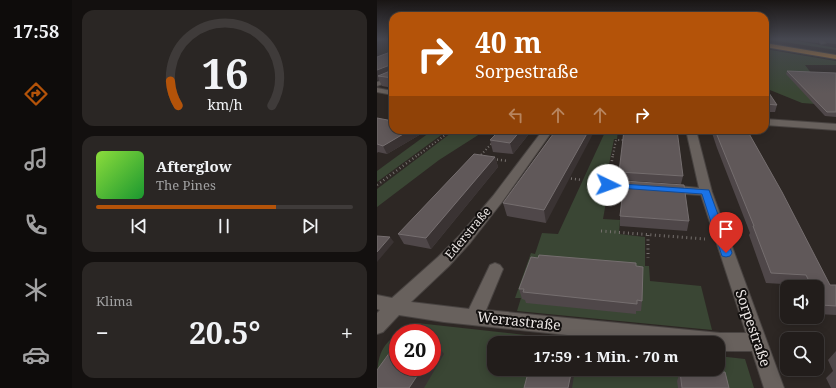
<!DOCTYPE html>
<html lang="de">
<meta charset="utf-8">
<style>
body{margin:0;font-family:"Noto Serif",serif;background:#2a2624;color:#f1f3f6;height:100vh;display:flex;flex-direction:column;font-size:15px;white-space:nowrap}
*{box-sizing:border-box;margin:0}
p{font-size:13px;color:#a2a2a3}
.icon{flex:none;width:22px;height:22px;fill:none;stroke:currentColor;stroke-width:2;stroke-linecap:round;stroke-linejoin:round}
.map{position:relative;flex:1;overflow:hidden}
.sheet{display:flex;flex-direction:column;gap:10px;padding:10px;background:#13100f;width:305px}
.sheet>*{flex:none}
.banner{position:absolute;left:12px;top:12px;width:380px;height:122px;border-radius:12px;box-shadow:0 2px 10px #0003,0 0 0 1px #3f3b3a;background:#b45309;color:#fff;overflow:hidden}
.controls{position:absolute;left:403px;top:280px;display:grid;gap:8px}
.controls a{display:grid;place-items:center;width:44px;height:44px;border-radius:8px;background:#221d1b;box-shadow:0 2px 10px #0003,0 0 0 1px #3f3b3a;font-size:20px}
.speed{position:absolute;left:12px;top:324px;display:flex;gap:8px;font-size:20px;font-weight:700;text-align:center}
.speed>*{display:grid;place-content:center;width:52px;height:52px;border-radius:50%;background:#221d1b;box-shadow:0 2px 10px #0003,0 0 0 1px #3f3b3a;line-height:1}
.speed .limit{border:6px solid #d22;background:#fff;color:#111}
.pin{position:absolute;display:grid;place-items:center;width:34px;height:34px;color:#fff;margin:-41px -17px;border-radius:50% 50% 50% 0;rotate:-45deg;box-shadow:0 0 4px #0007}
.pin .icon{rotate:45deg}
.me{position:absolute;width:44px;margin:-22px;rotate:93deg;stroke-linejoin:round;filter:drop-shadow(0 0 3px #0008)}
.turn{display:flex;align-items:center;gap:14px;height:84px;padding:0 20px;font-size:18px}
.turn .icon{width:52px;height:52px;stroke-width:2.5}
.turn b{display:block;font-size:28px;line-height:34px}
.lanes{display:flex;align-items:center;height:38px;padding:0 20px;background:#0003;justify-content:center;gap:20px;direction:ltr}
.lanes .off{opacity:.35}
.big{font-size:30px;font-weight:700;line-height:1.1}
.sheet .widget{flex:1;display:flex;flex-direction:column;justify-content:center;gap:6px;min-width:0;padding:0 14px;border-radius:12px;background:#2a2624}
.sheet .dial{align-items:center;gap:0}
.dial svg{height:104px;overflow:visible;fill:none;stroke:#3f3b3a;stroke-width:7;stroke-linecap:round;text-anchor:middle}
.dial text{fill:#f1f3f6;stroke:none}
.song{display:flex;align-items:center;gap:12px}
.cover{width:48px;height:48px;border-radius:6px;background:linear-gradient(135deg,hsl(90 70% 55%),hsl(130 70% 35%))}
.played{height:4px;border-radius:2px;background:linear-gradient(90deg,#b45309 70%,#3f3b3a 70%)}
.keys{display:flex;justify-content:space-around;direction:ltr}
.heat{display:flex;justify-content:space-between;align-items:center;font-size:22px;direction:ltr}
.trip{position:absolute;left:110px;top:336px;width:238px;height:40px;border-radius:12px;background:#221d1b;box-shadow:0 2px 10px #0003,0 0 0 1px #3f3b3a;font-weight:700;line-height:40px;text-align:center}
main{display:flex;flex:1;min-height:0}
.menu{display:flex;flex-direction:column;width:72px;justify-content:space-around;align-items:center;background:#0e0c0b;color:#a2a2a3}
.menu .icon{width:28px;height:28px}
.menu .on{color:#b45309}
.menu b{font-size:18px;color:#f1f3f6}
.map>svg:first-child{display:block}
</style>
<main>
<nav class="menu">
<b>17:58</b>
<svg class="icon on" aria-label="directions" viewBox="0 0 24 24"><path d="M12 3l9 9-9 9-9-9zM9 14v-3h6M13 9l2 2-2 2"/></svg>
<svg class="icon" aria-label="music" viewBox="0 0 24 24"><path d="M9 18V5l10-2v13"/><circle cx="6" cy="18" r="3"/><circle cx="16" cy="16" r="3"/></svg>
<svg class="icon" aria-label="phone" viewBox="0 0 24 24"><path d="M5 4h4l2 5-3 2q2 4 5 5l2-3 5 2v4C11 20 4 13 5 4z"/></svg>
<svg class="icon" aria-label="climate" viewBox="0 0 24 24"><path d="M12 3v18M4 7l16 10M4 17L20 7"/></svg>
<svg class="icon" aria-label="car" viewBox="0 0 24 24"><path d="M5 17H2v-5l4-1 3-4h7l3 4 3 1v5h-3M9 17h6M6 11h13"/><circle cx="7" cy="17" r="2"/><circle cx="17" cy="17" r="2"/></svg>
</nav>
<section class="sheet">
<div class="widget dial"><svg viewBox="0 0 100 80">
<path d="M14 69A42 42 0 1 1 86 69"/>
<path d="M14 69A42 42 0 0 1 8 50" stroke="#b45309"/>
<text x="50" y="56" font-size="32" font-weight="700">16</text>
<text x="50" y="72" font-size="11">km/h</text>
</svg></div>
<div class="widget">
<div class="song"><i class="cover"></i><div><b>Afterglow</b><p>The Pines</p></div></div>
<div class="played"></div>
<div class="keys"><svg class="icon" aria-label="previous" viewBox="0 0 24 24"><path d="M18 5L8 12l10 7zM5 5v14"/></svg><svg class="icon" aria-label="pause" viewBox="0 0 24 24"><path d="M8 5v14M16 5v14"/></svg><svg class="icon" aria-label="next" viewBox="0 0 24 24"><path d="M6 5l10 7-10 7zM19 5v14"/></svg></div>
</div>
<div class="widget"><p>Klima</p>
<div class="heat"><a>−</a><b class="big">20.5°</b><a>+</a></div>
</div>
</section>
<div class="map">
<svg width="459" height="388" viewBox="0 0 459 388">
<rect width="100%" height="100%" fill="#2d2724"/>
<!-- green -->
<g fill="#3a4634">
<path d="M388 39H411L459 48V50Z"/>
<path d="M388 49 459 61V65H428L444 86 452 105 425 103 388 88Z"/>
<path d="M56 130H71L0 182V171Z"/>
<path d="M78 130H109L62 160 0 207V189Z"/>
<path d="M229 130H241L240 139H237L227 190 231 191 226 219 243 220 242 234 268 237V266H272L273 281 324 286 335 330 140 311 144 298H138L154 253 158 254 165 233 181 234Z"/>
<path d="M40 323 220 343H117V369H341V356L368 359 377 388H0C0 364 0 347 21 334V367H55V333H23Z"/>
</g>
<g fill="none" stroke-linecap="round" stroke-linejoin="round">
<!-- minor casing -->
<g stroke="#484341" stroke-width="2">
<g id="minor">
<path d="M0 39H8L0 41Z"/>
<path d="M440 39H445L449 43 444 44Z"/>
<path d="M16 76V80L0 86V82Z"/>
<path d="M0 88 16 91V95L0 92Z"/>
<path d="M388 119 459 124V130L388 125Z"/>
<path d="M166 130H176L125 202 93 243 72 266 34 302 92 309 113 265 118 263 123 265 126 269 109 310 343 333H369L324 195 292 193 288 192 286 189 288 186 292 185 322 188 309 130H319L335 192 407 388H387L375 351H341V343H267L67 322 22 315 6 332 0 334V313L3 310 0 309V295L15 298 61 257 83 235 116 196Z"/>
<path d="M231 181 262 183 266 184 268 187 266 190 262 191 227 187 225 185 227 183Z"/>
</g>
</g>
<!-- highway casing -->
<g stroke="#484341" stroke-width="2">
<path id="highway" d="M388 43 459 55V59L388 47Z"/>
</g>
<!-- path-far3 -->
<g stroke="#76716e" stroke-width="2" stroke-dasharray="1 2.5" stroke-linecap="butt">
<path d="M41 155 75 130"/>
<path d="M104 155 116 142"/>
<path d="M236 155 239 140H248"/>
</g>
<!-- path-far2 -->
<g stroke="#76716e" stroke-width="2.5" stroke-dasharray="1 3" stroke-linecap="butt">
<path d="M102 157 105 154"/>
<path d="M116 159 131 161"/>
<path d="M233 173 236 154"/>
<path d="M190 178 205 180"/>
<path d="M0 185 42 154"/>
</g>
<!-- path-far1 -->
<g stroke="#76716e" stroke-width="3" stroke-dasharray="1 3.5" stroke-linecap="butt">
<path d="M224 231 328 239"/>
<path d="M271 235V258"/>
</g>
<!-- path -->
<path stroke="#76716e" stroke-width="4" stroke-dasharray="1.5 4.5" stroke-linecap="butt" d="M33 333 37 326"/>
<!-- minor -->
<use href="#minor" fill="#68615d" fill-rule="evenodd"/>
<!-- highway -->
<use href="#highway" fill="#c4863b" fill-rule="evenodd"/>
</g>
<!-- wall -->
<g fill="#4f4749">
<path d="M422 39H442L441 43 424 41Z"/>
<path d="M446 39H459V44L450 43Z"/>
<path d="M16 51V88L5 86 2 80H0V57Z"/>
<path d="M410 71 459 73V117L448 116 409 74Z"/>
<path d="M388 87 400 105 398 112H388Z"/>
<path d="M0 118 44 134 10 154 1 152 0 153Z"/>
<path d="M155 130 136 154 116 152 113 140Z"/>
<path d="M179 130 169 223 130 216 126 203Z"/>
<path d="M334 130H370L453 285H459V315L440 314V287H424L423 285 389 283 372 235 373 233 340 148Z"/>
<path d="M118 157 121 167 54 249 27 244 21 234Z"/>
<path d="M242 172 306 176 304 184 242 180Z"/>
<path d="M243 216 312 221 310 231 243 226Z"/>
<path d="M259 266 265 301 264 311H259V314L149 303 148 300 145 299 142 289Z"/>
<path d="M459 351V388H454L449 378 456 371 451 360Z"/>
<path d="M303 372 352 388H301L300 381Z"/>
</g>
<!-- shaded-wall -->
<g fill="#3a3333">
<path d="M13 65 16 73 1 76 2 80H0V70Z"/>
<path d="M33 130H42L44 134 10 154 6 146Z"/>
<path d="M144 130H155L136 154 133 143Z"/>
<path d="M212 130H218L169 223 167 210Z"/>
<path d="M118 157 121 167 54 249 49 238Z"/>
<path d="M13 237 17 242 0 262V252Z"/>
<path d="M60 344 67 354 47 388H32L46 367H55V352Z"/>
<path d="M195 369H198L195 388H191Z"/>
</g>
<!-- building -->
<g fill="#605859" stroke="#756e6f">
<path d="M16 51V78L1 76 13 71V65L0 70V57Z"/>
<path d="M410 71 459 73V112H450Z"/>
<path d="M388 87 400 105 388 104Z"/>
<path d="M0 118 16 121V130H33L6 146 0 144Z"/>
<path d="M123 130H144L133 143 113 140Z"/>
<path d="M179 130H212L167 210 126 203Z"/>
<path d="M247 130H300L306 176 242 172Z"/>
<path d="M338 130H370L405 192 453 285H459V306L444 305 440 297V287H435L429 275 394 273 376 226H377L342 140Z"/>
<path d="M97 154 118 157 49 238 21 234Z"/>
<path d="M247 181 307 185 312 221 243 216Z"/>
<path d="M0 236 13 237 0 252Z"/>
<path d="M162 255 259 263V266L266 267 265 301 260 300V304L146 292 147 289H142L154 257 161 258Z"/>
<path d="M21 341V367H46L32 388H0V370Z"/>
<path d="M55 343 60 344 55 352Z"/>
<path d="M152 369H195L191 388H147Z"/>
<path d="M303 372H348L352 388H305Z"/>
</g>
<!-- sky -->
<linearGradient id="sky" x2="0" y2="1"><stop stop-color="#191514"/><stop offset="0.42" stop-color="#464750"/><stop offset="1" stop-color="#464750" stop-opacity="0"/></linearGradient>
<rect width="459" height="93" fill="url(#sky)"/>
<!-- route -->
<path fill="#1a73e8" stroke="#114b97" d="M231 183 332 190 355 253 353 256 349 257 345 256 344 253 325 194 228 187 226 185Z"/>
<g text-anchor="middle" stroke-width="4" stroke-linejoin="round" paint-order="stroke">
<!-- street labels -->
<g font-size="12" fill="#ebe6e4" stroke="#13100f">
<text transform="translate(91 233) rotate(-50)" y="4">Ederstraße</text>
</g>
<!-- near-street labels -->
<g font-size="14" fill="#ebe6e4" stroke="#13100f">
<text transform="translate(142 321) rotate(6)" y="5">Werrastraße</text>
<text transform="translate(376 328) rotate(71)" y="5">Sorpestraße</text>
</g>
</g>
</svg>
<div class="controls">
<a><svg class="icon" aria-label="sound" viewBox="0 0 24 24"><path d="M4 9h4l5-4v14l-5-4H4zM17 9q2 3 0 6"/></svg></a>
<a><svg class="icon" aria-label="search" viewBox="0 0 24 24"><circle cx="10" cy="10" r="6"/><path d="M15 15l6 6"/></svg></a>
</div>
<div class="speed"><div class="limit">20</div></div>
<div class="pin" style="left:349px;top:253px;background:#d93025"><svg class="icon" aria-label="arrive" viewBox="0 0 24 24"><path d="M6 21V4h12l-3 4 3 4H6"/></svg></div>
<svg class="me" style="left:231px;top:185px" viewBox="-20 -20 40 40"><circle r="19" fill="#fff"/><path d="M0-13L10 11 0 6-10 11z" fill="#1a73e8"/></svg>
<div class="trip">17:59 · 1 Min. · 70 m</div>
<div class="banner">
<div class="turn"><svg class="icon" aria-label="right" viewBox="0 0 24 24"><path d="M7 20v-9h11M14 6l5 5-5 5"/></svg><div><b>40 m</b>Sorpestraße</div></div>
<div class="lanes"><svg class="icon off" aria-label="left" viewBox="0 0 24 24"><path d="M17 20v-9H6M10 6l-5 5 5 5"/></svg><svg class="icon off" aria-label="ahead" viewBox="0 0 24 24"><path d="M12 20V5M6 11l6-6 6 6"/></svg><svg class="icon off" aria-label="ahead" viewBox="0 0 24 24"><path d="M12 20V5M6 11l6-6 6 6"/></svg><svg class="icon" aria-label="right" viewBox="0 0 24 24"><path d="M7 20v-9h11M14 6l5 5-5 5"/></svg></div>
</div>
</div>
</main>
